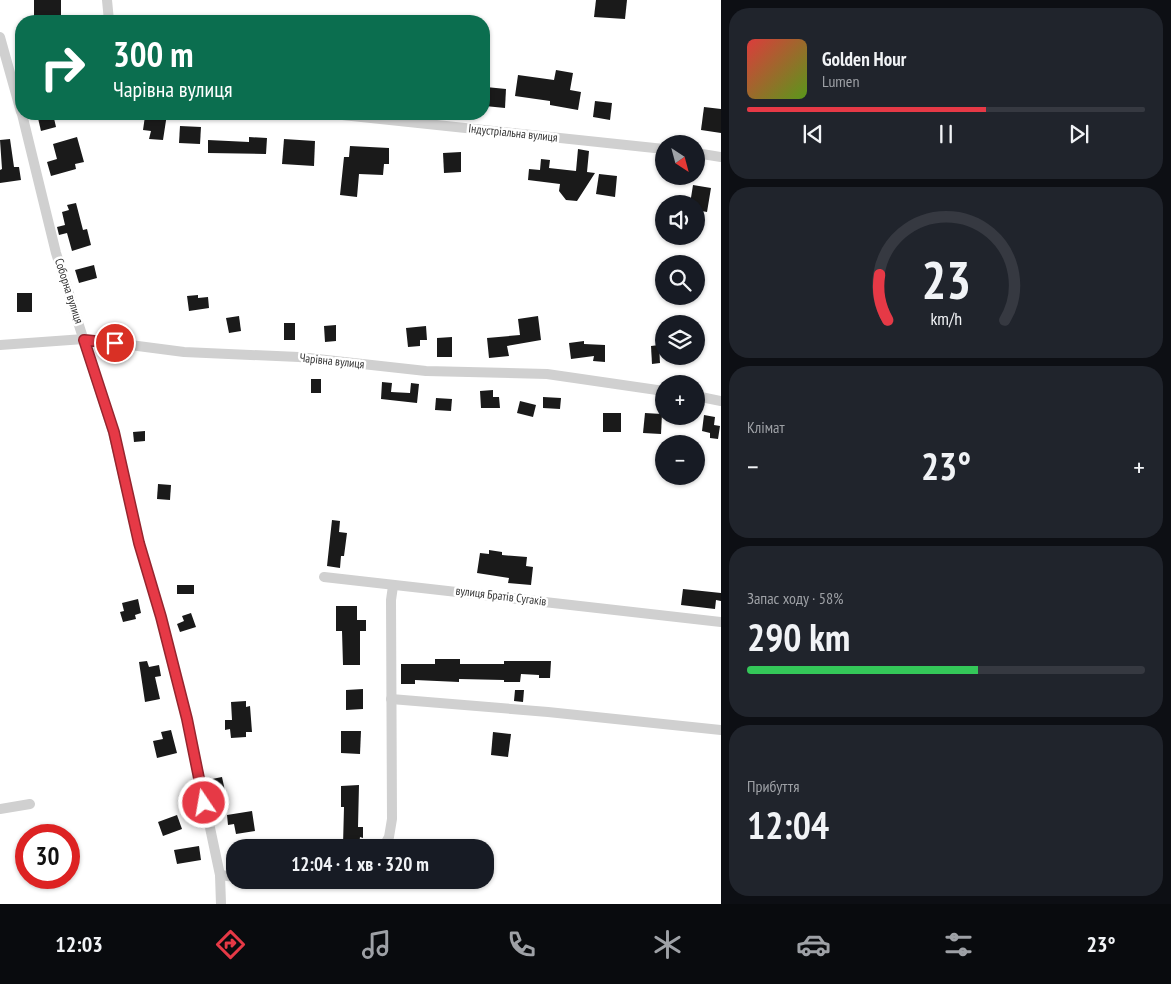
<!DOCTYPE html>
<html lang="uk">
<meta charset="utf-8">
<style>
body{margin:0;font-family:"PT Sans Narrow",sans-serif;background:#20242c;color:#f1f3f6;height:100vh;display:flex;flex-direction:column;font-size:19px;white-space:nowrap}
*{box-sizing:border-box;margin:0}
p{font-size:16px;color:#9ea1a6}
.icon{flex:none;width:28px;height:28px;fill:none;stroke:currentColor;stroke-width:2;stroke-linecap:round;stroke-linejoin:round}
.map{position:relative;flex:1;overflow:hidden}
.drawer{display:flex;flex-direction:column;gap:8px;padding:8px;background:#0d0f14;width:450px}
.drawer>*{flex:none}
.top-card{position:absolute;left:15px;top:15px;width:475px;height:105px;border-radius:20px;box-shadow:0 1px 4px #0004;background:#0b6e4f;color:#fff;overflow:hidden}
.needle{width:32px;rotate:144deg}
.buttons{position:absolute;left:655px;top:135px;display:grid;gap:10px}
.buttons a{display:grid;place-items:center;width:50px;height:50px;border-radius:50%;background:#171b24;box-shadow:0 1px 4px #0004;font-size:25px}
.speed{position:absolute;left:15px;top:824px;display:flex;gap:10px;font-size:25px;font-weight:700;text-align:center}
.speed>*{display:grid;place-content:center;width:65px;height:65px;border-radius:50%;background:#171b24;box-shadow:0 1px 4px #0004;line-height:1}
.speed .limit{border:8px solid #d22;background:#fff;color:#111}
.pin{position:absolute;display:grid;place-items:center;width:42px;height:42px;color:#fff;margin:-21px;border:2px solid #fff;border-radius:50%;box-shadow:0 1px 5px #0007}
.me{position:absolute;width:55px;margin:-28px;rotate:348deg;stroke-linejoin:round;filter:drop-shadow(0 0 4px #0008)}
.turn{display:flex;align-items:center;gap:18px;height:105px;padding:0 15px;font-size:22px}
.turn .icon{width:65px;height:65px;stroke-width:2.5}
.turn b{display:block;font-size:35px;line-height:42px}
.big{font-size:38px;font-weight:700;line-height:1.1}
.drawer .tile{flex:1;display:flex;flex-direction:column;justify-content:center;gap:8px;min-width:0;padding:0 18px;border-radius:20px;background:#20242c}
.drawer .dial{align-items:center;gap:0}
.dial svg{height:130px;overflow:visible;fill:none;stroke:#363941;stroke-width:7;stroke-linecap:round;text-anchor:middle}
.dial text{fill:#f1f3f6;stroke:none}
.song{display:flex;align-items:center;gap:15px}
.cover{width:60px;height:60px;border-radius:8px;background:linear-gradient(135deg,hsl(0 70% 55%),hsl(90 70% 35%))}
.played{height:5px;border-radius:2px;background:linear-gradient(90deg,#e63946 60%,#363941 60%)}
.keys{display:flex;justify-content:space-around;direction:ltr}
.heat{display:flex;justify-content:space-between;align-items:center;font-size:28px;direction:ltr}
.charge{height:8px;border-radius:4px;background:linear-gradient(90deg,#34c759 58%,#363941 0)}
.trip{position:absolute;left:226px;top:839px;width:268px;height:50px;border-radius:20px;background:#171b24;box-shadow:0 1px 4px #0004;font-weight:700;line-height:50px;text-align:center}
.tab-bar{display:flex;height:80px;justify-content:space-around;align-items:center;background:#090b0e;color:#9ea1a6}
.tab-bar .icon{width:35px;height:35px}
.tab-bar .active{color:#e63946}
.tab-bar b{font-size:22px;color:#f1f3f6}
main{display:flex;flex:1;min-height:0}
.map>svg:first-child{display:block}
</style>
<main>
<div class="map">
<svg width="721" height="904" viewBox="0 0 721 904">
<rect width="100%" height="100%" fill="#fff"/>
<!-- building -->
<g fill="#1a1a1a">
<path d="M34 0H61V21H40V16H34Z"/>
<path d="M596 0H627L625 19 594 17Z"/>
<path d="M556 70 573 73 570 90 581 92 578 110 550 105V101L515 96 518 75 554 80Z"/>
<path d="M486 87 506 89 505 108 485 106Z"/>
<path d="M595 101 612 103 610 120 593 117Z"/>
<path d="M704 107 721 109V133L701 130Z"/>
<path d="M37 114H53L56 127 41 131Z"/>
<path d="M155 114H167L163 140 149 139 151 131 143 130 145 116 155 117Z"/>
<path d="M180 126 201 127 200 144 179 143Z"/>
<path d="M77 137 84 162 75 164 76 169 51 176 47 162 57 159 53 144Z"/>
<path d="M249 137 267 138 266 154 208 153V140L249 142Z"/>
<path d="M10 139 14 167H19L21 180 0 183V170L2 169 0 140Z"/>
<path d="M284 139 315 141 314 166 282 164Z"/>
<path d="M350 146 389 148V164H384L383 175 359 174 357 197 340 195 344 157H349Z"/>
<path d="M578 149 589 151 587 172 595 173 577 201 566 200 559 191 560 184 528 180 529 169 540 170 541 159 550 160 549 168 576 171Z"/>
<path d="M461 152V172L444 173 443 153Z"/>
<path d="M599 174 617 176 615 197 596 194Z"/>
<path d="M693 185 711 188 707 212 696 210V204H690Z"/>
<path d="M76 203 83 230 87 229 91 245 72 251 67 233 59 235 57 227 65 225 62 212 69 210 67 205Z"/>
<path d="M94 265 97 278 79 283 75 270Z"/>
<rect x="17" y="293" width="15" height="19"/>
<path d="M198 295V298L208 297 209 308 189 311 187 296Z"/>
<path d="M239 316 241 331 229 333 226 318Z"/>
<path d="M538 316 541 340 507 346 509 356 489 358 487 338 520 335 518 319Z"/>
<rect x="284" y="323" width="11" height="17"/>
<path d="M336 325V341L325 342 324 326Z"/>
<path d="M426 326 427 340H420V346L408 347 406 328Z"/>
<path d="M452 337V357H437V338Z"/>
<path d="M584 341V344L605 345V362L593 361 594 356 571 359 569 343Z"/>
<path d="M659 345 660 363 652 364 651 346Z"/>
<rect x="311" y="379" width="10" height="14"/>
<path d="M382 382 392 383 391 392 410 393 411 383 419 384 417 403 381 399Z"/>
<path d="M493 390V397H499L500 408H481L480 391Z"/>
<path d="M543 397 561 398 560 409 543 408Z"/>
<path d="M436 398 452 399 451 411 435 410Z"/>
<path d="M520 401 536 405 533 417 517 413Z"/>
<rect x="603" y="413" width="18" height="19"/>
<path d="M645 413 662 414 661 434 643 433Z"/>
<path d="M704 415 715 417 714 425 720 426 718 439 710 438V433L702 431Z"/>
<path d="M145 431V441L134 442 133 432Z"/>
<path d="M158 484 171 485 170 500 157 499Z"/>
<path d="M332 520 340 521 339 532 347 533 344 556H341L340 568 327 566Z"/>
<path d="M489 550 502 552V555L527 557 526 566 533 567 531 585 508 583 509 578 477 573 480 553 489 554Z"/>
<rect x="177" y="585" width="17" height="9"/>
<path d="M683 589 721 593V601L716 600 715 609 681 605Z"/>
<path d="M138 599 141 613 135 615 136 619 123 622 120 612 124 611 122 603Z"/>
<path d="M336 606H357V620H366V631H360V665H343L342 631H336Z"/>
<path d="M191 613 196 627 180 632 177 624 184 621 182 616Z"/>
<path d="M435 659H460V664H504V661H551L550 678H539V675L521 674 520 682H504V680L459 679V682L415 680V684H401V664H435Z"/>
<path d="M147 661 149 667 159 665 161 676 155 677 160 699 145 702 139 662Z"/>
<path d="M363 689V709L346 710V690Z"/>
<path d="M515 690H524L523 702 514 701Z"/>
<path d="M246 701V707L250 706 252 732H246V737L231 738 230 729 225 730V720H232L231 702Z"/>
<path d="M171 730 177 753 157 758 153 741 163 739 161 732Z"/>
<path d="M341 731H361L360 754 341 753Z"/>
<path d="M493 732 511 734 508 757 491 755Z"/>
<path d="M222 777 227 800 212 803 207 780Z"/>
<path d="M359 785 358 827H363V838L360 837 359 845H343L344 807H341V786Z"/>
<path d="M252 811 255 831 236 834 234 824 228 825 227 815Z"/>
<path d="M177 815 182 829 163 836 158 822Z"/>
<path d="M199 846 201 860 177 864 174 850Z"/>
</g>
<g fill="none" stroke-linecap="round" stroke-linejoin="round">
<!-- minor -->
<g stroke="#d0d0d0" stroke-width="10">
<path d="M107 0 109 21"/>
<path d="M0 37 21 112"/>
<path d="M22 114 56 253 113 432 139 543 161 617 187 719 220 875 221 904"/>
<path d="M333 114 664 149"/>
<path d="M696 153 721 157"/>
<path d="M0 345 84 339 184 352 299 357 426 371 547 374 664 391"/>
<path d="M696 396 721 401"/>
<path d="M324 577 721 622"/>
<path d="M391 699 548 712 721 730"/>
<path d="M0 809 30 804"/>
<path d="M383 848 389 837 392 819 391 600 393 586"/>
<path d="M220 875 235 877"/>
<path d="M254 880H290"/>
</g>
</g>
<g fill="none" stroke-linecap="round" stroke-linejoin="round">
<!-- route casing -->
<g stroke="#96252e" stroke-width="12">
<path id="route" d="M115 343 84 340 114 432 139 543 161 617 187 719 204 803"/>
</g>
<!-- route -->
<use href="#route" stroke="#e63946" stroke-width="9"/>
</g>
<g text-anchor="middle" stroke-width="5" stroke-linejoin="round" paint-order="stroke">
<!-- street labels -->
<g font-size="12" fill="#333" stroke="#fff">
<text transform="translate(513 133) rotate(6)" y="4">Індустріальна вулиця</text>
<text transform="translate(69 291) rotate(72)" y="4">Соборна вулиця</text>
<text transform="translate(332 361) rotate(6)" y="4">Чарівна вулиця</text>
<text transform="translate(501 596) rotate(7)" y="4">вулиця Братів Сугаків</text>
</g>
</g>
</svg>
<div class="buttons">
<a><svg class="needle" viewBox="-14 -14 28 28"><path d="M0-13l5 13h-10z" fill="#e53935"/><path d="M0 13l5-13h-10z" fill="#9ea1a6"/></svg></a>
<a><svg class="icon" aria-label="sound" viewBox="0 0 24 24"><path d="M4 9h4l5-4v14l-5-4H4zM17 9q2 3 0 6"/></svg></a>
<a><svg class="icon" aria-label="search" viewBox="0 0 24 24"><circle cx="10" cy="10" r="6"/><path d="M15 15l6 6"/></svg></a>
<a><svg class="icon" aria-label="layers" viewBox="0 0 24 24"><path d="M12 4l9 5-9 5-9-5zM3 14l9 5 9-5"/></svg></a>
<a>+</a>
<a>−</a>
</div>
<div class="speed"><div class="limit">30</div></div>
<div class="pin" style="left:115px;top:343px;background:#d93025"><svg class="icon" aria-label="arrive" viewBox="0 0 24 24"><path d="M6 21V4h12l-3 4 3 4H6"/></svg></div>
<svg class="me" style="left:204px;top:803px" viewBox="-20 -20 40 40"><circle r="17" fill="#e63946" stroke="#fff" stroke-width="3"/><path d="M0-11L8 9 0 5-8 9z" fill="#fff"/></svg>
<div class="trip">12:04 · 1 хв · 320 m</div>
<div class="top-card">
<div class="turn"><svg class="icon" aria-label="right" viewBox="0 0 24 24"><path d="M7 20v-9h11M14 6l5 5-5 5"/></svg><div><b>300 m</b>Чарівна вулиця</div></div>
</div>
</div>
<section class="drawer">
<div class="tile">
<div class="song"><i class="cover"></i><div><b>Golden Hour</b><p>Lumen</p></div></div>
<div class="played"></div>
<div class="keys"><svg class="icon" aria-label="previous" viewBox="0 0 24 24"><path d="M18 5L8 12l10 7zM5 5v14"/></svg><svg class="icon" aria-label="pause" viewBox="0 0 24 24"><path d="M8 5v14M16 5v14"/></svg><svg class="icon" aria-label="next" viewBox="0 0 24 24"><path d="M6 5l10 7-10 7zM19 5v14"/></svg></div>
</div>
<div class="tile dial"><svg viewBox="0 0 100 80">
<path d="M14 69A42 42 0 1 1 86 69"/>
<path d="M14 69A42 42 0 0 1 9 41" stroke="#e63946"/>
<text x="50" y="56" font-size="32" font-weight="700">23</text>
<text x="50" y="72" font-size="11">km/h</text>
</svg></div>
<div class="tile"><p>Клімат</p>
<div class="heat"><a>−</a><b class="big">23°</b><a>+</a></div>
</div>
<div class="tile"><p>Запас ходу · 58%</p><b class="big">290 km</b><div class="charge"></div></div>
<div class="tile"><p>Прибуття</p><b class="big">12:04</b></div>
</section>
</main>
<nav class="tab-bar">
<b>12:03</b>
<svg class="icon active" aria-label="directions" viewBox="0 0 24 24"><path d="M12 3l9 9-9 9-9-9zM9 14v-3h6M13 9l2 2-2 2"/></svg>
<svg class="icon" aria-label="music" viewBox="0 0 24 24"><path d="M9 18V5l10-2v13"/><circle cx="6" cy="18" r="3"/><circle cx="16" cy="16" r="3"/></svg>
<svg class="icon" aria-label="phone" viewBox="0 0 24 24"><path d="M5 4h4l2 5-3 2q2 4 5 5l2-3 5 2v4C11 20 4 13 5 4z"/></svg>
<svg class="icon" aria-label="climate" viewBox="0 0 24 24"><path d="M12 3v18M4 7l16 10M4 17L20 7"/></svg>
<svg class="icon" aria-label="car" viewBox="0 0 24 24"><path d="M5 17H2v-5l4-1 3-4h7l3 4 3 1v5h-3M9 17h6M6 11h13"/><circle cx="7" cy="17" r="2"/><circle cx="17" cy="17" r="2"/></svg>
<svg class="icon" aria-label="filters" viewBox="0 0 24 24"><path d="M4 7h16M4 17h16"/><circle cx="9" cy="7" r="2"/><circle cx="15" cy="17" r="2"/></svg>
<b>23°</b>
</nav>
